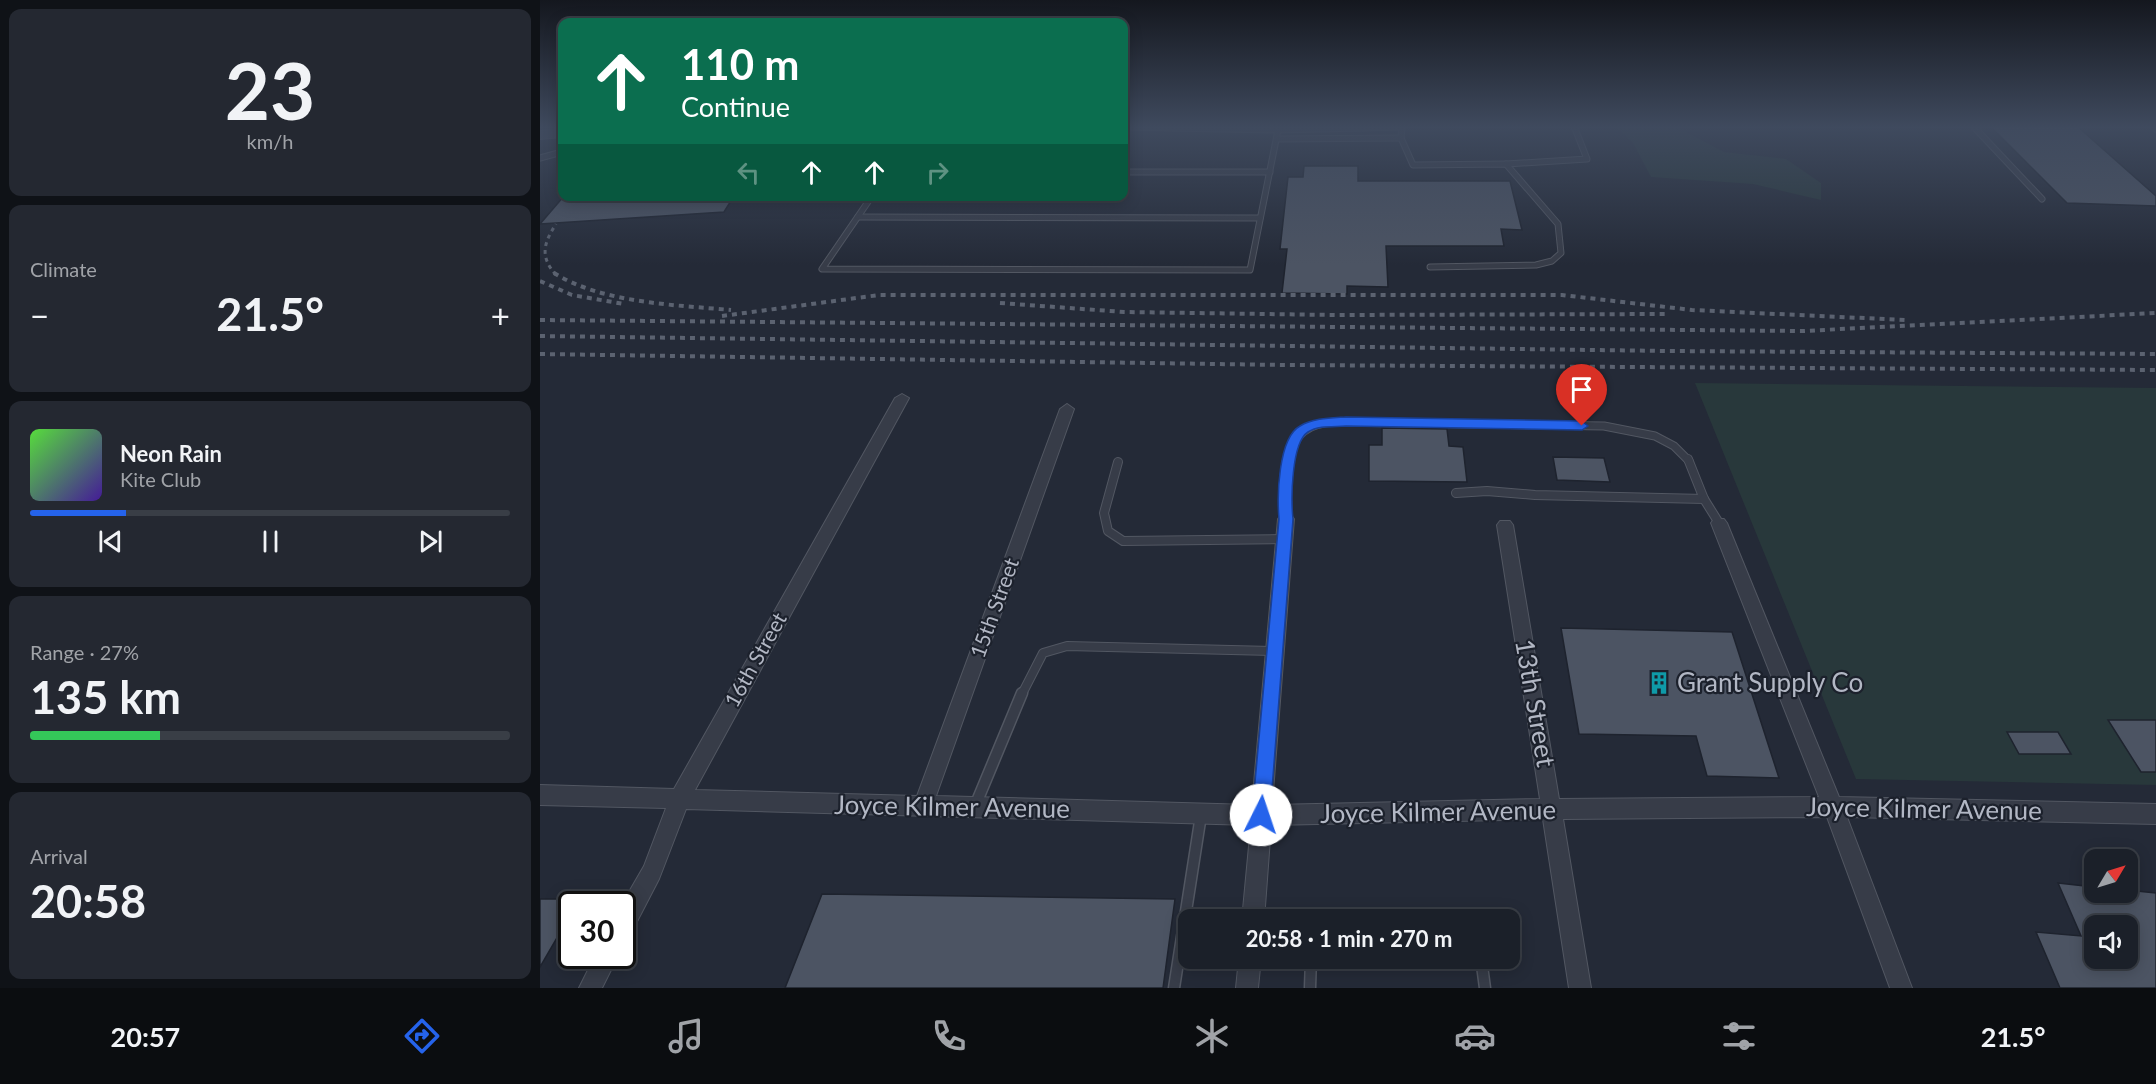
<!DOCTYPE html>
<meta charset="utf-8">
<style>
body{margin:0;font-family:Lato,sans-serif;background:#242831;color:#f1f3f6;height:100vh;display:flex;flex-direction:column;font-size:22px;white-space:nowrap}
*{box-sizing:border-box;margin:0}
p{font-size:20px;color:#a0a3a8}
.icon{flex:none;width:33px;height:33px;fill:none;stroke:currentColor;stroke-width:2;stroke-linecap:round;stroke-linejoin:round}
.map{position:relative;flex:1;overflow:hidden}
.panel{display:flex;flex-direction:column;gap:9px;padding:9px;background:#0f1217;width:540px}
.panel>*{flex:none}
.guide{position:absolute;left:18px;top:18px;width:570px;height:183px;border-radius:12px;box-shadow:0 3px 15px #0003,0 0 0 2px #393e46;background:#0b6e4f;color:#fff;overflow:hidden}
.needle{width:39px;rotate:52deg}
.fabs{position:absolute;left:1544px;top:849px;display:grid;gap:12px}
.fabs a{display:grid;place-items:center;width:54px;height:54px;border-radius:12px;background:#1b2029;box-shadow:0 3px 15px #0003,0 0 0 2px #393e46;font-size:30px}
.speed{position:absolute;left:18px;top:891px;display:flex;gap:12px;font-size:30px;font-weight:700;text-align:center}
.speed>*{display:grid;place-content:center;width:78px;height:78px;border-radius:50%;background:#1b2029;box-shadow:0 3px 15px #0003,0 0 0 2px #393e46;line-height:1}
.speed .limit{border:3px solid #111;border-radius:9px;background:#fff;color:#111}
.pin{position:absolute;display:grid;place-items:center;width:51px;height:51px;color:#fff;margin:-62px -26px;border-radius:50% 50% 50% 0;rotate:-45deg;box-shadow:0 0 6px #0007}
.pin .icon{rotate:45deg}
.me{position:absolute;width:66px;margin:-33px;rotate:4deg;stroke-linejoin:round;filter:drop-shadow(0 0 4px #0008)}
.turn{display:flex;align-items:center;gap:21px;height:126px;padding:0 24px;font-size:27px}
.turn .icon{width:78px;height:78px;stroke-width:2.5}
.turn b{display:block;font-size:42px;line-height:51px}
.lanes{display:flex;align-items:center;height:57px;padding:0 24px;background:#0003;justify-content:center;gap:30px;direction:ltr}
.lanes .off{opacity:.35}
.big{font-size:45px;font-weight:700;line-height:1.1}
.panel .tile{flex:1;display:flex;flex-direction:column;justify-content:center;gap:9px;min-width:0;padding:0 21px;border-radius:12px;background:#242831}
.panel .dial{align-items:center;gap:0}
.dial b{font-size:78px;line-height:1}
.song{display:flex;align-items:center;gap:18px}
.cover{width:72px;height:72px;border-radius:9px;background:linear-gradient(135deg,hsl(110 70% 55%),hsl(260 70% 35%))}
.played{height:6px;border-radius:3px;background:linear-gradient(90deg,#2563eb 20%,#393e46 20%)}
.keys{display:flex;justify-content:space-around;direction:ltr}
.heat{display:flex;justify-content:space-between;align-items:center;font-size:33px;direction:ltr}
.charge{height:9px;border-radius:4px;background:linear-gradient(90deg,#34c759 27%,#393e46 0)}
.trip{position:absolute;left:638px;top:909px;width:342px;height:60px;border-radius:12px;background:#1b2029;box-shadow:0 3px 15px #0003,0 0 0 2px #393e46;font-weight:700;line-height:60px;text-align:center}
.tabs{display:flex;height:96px;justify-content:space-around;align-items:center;background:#0b0d10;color:#a0a3a8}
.tabs .icon{width:42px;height:42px}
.tabs .on{color:#2563eb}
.tabs b{font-size:27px;color:#f1f3f6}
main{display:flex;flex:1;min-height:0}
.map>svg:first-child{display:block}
</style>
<main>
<section class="panel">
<div class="tile dial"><b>23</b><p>km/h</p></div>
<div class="tile"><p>Climate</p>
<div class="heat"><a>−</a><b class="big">21.5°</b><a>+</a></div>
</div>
<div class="tile">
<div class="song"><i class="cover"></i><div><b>Neon Rain</b><p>Kite Club</p></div></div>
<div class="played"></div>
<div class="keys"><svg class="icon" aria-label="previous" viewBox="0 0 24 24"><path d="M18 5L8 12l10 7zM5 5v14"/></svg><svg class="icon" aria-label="pause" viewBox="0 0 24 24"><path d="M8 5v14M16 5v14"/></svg><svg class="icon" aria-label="next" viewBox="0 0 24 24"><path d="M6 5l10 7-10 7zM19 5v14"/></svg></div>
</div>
<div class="tile"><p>Range · 27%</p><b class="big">135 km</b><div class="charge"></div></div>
<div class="tile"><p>Arrival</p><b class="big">20:58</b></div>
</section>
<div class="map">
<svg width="1616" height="988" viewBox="0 0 1616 988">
<rect width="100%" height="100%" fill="#242a37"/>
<!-- green -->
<g fill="#28383b">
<path d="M1076 126H1135L1184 152 1246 159 1281 183V200L1213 184 1111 177 1093 143Z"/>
<path d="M1155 383 1616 388V785L1316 779Z"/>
</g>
<!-- building -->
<g fill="#4c5463" stroke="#1e232e" stroke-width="1.5" fill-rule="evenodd">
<path d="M1450 126H1537L1616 196V206L1527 203Z"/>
<path d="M764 166H818V181H970L982 230 961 229 964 246H846L848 287 807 286V294L742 293 747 249H740L748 177H763Z"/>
<path d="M24 196H194L184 212 0 224Z"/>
<path d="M842 428 907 429 909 446 923 447 927 482 829 481V445H842Z"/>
<path d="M1013 457 1064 458 1070 482 1017 480Z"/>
<path d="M1021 628 1192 632 1239 778 1167 776 1156 736 1039 734Z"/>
<path d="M1568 720H1616V772H1601Z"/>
<path d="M1467 732H1518L1531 754H1479Z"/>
<path d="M1518 883 1554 887V892H1587V890L1616 893V988H1520L1496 932 1541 936ZM1554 926H1587V958H1554Z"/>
<path d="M282 894 635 899 623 988H245Z"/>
<path d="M0 899H39L36 904H32V912L0 967Z"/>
</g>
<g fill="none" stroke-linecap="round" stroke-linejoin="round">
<!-- lane-far3 casing -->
<g stroke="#525762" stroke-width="7">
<g id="lane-far3">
<path d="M862 126 861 138 873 165 966 164 1018 224 1021 253 1012 261 996 265 890 267"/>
<path d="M1433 126 1502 199"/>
<path d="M1612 126 1616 129"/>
<path d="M738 130 862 127"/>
<path d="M737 139 861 138"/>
<path d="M0 158 22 152"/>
<path d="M966 164 1047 159 1034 126"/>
<path d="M584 172H730"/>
<path d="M332 196 282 269 710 270 738 130 584 127"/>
<path d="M318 217 720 218"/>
</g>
</g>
<!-- lane-far2 casing -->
<g stroke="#525762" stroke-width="9">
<path id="lane-far2" d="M748 461C754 433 768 423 795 422L1064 426 1115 436 1134 446 1149 461"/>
</g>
<!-- lane-far1 casing -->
<g stroke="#525762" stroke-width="10">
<g id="lane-far1">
<path d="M578 462 564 513 568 531 583 541 744 539"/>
<path d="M916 493 947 491 995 495 1164 499 1148 459"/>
<path d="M1164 499 1179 523"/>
<path d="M746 519V485L749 459"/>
<path d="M482 694 503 653 527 646 734 651"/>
</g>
</g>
<!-- lane casing -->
<g stroke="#525762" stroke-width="13">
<g id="lane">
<path d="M435 806 482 693"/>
<path d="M941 958 945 988"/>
<path d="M634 988 661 815"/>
<path d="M770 988 771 958"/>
</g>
</g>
<!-- street casing -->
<g stroke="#525762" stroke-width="2">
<g id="street">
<path d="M362 394 369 398 155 790 377 796 520 409 527 404 534 409 396 796 712 805 738 519 741 515H751L754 519 732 805 1000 799 957 525 960 521H970L973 525 1019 799 1279 797 1171 523 1174 519H1184L1187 523 1299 797 1616 804V824L1307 817 1372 988H1350L1287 817 1023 819 1051 988H1029L1003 819 731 825 724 920H702L711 825 146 809 119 879 90 935 82 938V904L104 866 126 808 0 805V785L134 789 355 398Z"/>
<path d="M55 956H78L62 988H39Z"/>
<path d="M699 958H721L718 988H696Z"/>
</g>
</g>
<!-- secondary casing -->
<g stroke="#525762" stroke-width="2">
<path id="secondary" d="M22 129V137L0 139V131Z"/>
</g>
<!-- lane-far3 -->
<use href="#lane-far3" stroke="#373c48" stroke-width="5"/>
<!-- lane-far2 -->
<use href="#lane-far2" stroke="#373c48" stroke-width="7"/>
<!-- lane-far1 -->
<use href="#lane-far1" stroke="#373c48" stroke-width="8"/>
<!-- lane -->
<use href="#lane" stroke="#373c48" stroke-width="10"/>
<!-- street -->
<use href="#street" fill="#373c48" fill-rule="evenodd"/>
<!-- secondary -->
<use href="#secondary" fill="#454b5a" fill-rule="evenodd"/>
<!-- rail-far1 -->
<path stroke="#5b6270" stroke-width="3" stroke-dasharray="4 4" stroke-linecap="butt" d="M16 275C0 257 3 244 16 224"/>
<!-- rail -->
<g stroke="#5b6270" stroke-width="4" stroke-dasharray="5 5" stroke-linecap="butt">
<path d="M14 273C62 303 135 305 191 310"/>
<path d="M0 281 32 295 84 304"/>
<path d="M460 303 584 312 795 315 1129 314"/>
<path d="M182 316 339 295H1022L1152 310 1365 320"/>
<path d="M0 320 1263 331 1616 313"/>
<path d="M0 336 1129 351 1616 354"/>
<path d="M0 354 744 365 1616 370"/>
</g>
</g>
<!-- sky -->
<linearGradient id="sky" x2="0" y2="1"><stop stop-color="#14171e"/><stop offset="0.48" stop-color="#3f4a5e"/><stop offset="1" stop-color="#3f4a5e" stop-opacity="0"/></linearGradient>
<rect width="1616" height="265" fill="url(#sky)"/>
<!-- route -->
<path fill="#2563eb" stroke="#184099" stroke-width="1.5" d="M806 417 1042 421 1048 426 1042 430 806 426C794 427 779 425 768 432 751 443 751 500 753 519L730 815 728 822 721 824 715 822 712 815 739 519C737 497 738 438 760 426 773 418 791 418 806 417Z"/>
<!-- icons -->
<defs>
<g id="building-bare" transform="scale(1.8)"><path d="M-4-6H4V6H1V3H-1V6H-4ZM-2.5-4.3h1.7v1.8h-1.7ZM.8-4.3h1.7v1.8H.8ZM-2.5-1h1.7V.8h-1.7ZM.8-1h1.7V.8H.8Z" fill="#0f9aa8" stroke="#1c212c" stroke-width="2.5" paint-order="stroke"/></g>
</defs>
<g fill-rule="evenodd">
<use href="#building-bare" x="1119" y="683"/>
</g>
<g text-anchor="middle" stroke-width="4.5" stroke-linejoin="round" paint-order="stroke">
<!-- street labels -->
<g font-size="21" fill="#b2b7c4" stroke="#1c212c">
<text transform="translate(455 608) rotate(-70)" y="7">15th Street</text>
<text transform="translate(216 660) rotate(-61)" y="7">16th Street</text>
</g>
<!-- near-poi labels -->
<g font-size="26" fill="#b2b7c4" stroke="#1c212c" text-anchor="start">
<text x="1137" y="692">Grant Supply Co</text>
</g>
<!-- near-street labels -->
<g font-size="26" fill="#b2b7c4" stroke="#1c212c">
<text transform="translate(995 703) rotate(80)" y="9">13th Street</text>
<text transform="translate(412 807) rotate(1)" y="9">Joyce Kilmer Avenue</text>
<text transform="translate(1384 809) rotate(1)" y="9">Joyce Kilmer Avenue</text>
<text transform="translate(898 812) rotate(-1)" y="9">Joyce Kilmer Avenue</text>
</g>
</g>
</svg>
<div class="fabs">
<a><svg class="needle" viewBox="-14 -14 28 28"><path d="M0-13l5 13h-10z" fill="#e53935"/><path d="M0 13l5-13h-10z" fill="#a0a3a8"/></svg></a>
<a><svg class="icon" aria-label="sound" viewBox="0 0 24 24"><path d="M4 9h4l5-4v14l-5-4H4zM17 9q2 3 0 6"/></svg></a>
</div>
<div class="speed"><div class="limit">30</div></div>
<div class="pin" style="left:1042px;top:426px;background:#d93025"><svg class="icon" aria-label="arrive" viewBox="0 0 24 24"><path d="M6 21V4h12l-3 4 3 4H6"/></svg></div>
<svg class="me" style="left:721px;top:815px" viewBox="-20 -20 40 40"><circle r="19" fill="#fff"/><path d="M0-13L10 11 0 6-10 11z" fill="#2563eb"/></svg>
<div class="trip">20:58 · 1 min · 270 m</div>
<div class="guide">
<div class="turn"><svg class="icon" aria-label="ahead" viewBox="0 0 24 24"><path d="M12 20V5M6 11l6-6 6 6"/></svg><div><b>110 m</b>Continue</div></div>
<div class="lanes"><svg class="icon off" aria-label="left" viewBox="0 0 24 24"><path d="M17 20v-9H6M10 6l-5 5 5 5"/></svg><svg class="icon" aria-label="ahead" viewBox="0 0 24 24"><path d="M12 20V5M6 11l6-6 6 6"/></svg><svg class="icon" aria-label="ahead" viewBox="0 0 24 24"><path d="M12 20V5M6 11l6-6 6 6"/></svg><svg class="icon off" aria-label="right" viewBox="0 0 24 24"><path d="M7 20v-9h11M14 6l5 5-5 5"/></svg></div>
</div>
</div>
</main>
<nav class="tabs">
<b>20:57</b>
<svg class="icon on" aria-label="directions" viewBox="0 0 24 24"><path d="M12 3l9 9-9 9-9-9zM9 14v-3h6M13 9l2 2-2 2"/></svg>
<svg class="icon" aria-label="music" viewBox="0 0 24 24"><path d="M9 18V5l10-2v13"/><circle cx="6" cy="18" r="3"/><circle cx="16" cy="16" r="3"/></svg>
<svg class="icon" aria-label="phone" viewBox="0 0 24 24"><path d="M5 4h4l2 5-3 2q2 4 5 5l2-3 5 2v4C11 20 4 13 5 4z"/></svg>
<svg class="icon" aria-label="climate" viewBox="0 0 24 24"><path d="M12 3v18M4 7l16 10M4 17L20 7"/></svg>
<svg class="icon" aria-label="car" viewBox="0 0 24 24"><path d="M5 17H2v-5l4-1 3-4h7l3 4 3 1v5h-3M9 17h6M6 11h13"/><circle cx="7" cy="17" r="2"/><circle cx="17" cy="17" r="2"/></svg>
<svg class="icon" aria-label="filters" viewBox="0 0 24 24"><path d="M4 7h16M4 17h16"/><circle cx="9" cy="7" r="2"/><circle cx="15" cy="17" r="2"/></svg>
<b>21.5°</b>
</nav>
